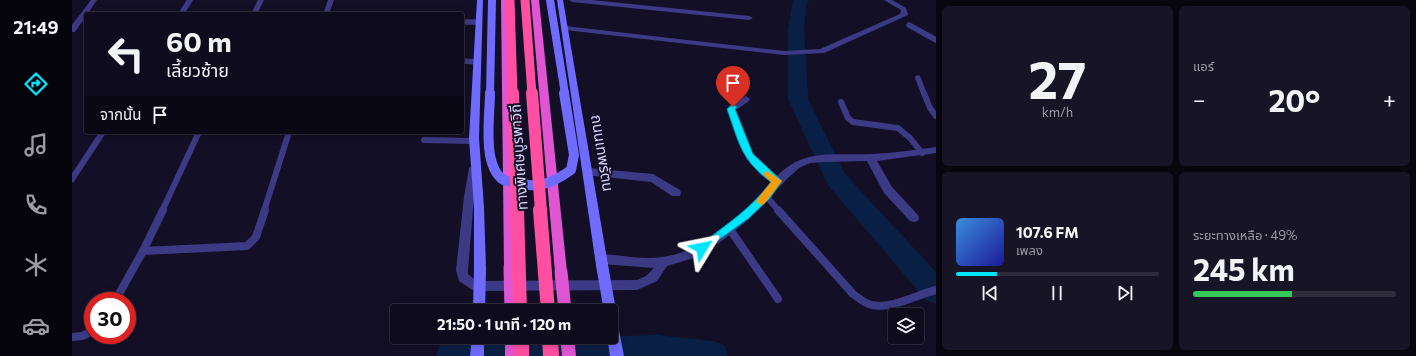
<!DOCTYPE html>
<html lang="th">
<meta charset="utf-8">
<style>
body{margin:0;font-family:Commissioner,"Noto Sans Thai",sans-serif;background:#171425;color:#f1f3f6;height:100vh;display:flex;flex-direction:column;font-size:15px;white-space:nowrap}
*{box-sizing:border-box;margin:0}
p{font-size:13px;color:#9b9ba3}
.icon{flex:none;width:22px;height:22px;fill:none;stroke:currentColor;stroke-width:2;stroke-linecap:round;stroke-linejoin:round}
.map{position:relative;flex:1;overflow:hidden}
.sheet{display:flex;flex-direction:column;gap:6px;padding:6px;background:#08060f;width:480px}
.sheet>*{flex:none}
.top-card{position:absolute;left:12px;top:12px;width:380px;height:122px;border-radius:4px;box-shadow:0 2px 10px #0003,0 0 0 1px #2e2b3b;background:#0e0b1c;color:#f1f3f6;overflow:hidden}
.fabs{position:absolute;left:816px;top:308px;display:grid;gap:8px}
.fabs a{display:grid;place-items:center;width:36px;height:36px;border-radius:4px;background:#0e0b1c;box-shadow:0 2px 10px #0003,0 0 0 1px #2e2b3b;font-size:20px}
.speed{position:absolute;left:12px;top:292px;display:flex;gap:8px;font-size:20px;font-weight:700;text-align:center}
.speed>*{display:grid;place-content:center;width:52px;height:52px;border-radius:50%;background:#0e0b1c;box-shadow:0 2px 10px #0003,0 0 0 1px #2e2b3b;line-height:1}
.speed .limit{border:6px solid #d22;background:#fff;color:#111}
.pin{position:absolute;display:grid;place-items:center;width:34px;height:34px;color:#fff;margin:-41px -17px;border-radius:50% 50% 50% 0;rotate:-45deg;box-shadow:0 0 4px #0007}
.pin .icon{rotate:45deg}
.me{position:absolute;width:44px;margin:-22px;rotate:55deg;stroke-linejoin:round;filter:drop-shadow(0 0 3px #0008)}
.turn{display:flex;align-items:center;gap:14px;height:84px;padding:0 16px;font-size:18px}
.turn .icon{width:52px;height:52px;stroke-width:2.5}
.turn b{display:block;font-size:28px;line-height:34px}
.then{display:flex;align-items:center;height:38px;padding:0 16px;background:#0003;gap:8px;font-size:15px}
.big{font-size:30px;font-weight:700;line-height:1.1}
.sheet .widget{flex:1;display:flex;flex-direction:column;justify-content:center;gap:6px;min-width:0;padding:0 14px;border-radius:6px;background:#171425}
.sheet .dial{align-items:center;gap:0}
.dial b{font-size:52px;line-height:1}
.song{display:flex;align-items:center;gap:12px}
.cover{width:48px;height:48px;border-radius:6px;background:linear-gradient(135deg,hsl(210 70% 55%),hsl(240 70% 35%))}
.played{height:4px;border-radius:2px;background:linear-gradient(90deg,#00e5ff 20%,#2e2b3b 20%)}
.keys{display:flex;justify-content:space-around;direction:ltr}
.heat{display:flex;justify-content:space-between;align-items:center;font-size:22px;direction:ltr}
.charge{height:6px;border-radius:3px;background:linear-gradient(90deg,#34c759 49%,#2e2b3b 0)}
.sheet .tiles{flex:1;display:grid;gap:6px;grid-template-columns:repeat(2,1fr)}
.trip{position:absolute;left:318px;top:304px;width:228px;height:40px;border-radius:4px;background:#0e0b1c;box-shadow:0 2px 10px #0003,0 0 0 1px #2e2b3b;font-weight:700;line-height:40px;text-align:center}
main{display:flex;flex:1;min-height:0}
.tab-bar{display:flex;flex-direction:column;width:72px;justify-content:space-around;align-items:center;background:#06040b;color:#9b9ba3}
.tab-bar .icon{width:28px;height:28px}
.tab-bar .current{color:#00e5ff}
.tab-bar b{font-size:18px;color:#f1f3f6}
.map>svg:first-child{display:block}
</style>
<main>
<nav class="tab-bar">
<b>21:49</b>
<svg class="icon current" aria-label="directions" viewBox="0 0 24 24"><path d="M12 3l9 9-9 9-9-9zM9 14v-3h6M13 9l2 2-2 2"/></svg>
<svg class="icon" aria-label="music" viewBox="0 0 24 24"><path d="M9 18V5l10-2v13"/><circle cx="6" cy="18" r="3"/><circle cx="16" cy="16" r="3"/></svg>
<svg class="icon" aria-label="phone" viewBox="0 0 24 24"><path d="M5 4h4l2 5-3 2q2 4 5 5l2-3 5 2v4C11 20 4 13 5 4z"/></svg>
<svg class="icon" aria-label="climate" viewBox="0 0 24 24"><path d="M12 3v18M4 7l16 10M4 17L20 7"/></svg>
<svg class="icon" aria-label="car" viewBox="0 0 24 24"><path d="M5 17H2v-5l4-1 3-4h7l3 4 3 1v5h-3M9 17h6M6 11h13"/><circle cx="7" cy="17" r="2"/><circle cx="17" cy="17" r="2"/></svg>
</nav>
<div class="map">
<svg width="864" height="356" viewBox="0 0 864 356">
<rect width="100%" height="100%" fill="#130f26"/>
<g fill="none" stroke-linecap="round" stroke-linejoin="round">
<!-- river -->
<g fill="#0a1f44" fill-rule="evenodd">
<path d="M721 0H737L735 3 732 29 736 99 773 174 864 272V304L854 300 756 185 716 99V29Z"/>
<path d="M585 335 641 341 652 345 656 356H364L368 345 379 341Z"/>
</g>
<!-- service-far2 -->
<g stroke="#3d3a85" stroke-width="5.5">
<path d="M109 14 118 0"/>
<path d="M182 14 189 0"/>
<path d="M254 14 259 0"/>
<path d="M390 22H407"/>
<path d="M837 25 864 40"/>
<path d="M390 61 406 62"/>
<path d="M846 78 852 94"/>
</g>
<!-- service-far1 -->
<g stroke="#3d3a85" stroke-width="6">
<path d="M852 93 858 108 864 116"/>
<path d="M769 102 776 118 781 122 826 128 838 138 850 153"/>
<path d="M352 140 402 141"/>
<path d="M0 179 31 132"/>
<path d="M694 196 707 211"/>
<path d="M90 211 127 132"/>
<path d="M192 211 217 132"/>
</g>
<!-- service -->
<g stroke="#3d3a85" stroke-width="8">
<path d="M706 210 781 294C787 298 793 304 800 305 821 309 844 295 864 290"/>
<path d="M657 228 706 299"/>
<path d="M71 251 175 246 184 237 193 210"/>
<path d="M43 301 71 251 91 210"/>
<path d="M0 337 10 336 21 331"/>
</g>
<!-- minor -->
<g fill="#3d3a85" fill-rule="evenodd">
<path d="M19 0H25L3 32H0V25Z"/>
<path d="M497 0H520L677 16 681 18 677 20 500 2Z"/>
<path d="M812 0H820L834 8 836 15 752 53 712 55 493 30 489 28 493 26 712 51 748 49 828 14 829 10Z"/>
<path d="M674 96 678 99 677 101 664 110 681 154 695 169 705 176C733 147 764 156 800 154 822 153 843 150 864 147V153L805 161 820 187 846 215 847 218 846 221 842 222 838 221 812 193 795 161 752 162 738 163 727 168 716 178 676 220 650 241 622 258 595 266 585 281 565 290 402 291 387 281 384 270 392 197 397 168 402 164 407 168 402 197 396 270V274L404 281 565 280 574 276 582 268 529 264 525 263 523 259 525 255 529 254C549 255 570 260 590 257 634 251 671 214 699 182L689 175 674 158 655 109 661 102Z"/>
<path d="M516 168 581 174 608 190 609 193 608 196H600L579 182 513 175 511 172 513 169Z"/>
</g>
<!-- secondary -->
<g fill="#6f6bff" fill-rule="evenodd">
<path d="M405 0H411L407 138 412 208 414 269 412 273 408 274 404 273 402 269V208L397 138Z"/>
<path d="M485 0H491L536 265 534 269 530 270 526 269 524 265Z"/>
<path d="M539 314 543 316 545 320 552 356H538L535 337H539Z"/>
<path d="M400 337H412V356H398Z"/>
</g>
<!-- trunk -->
<g fill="#e055d1" fill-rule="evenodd">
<path d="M429 0H437L444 268 443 272 438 274 433 272 432 268Z"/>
<path d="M459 0H467L495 272 494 276 489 278 484 276 483 272Z"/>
<rect x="433" y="337" width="14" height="19"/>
<path d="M488 337H502L504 356H490Z"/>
</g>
<!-- motorway -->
<g fill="#ff4fa3" fill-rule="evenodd">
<rect x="441" y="337" width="16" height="19"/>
<path d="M470 337H486L487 356H471Z"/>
</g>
<!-- secondary-bridge-far2 -->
<g stroke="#6f6bff" stroke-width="8">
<path d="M478 0 493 94"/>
<path d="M418 94 420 0"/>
</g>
<!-- secondary-bridge-far1 -->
<path stroke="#6f6bff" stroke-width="10" d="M418 93C418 116 410 163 430 179 434 182 442 182 448 184 469 188 482 182 499 170L502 155 492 93"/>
<!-- secondary-bridge -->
<g stroke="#6f6bff" stroke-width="12">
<path d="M530 265 538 311"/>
<path d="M407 311 408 269"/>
</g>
<!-- trunk-bridge -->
<g stroke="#e055d1" stroke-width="13">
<path d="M438 268 439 311"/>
<path d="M489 272 493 311"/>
</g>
<!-- motorway-bridge-far2 -->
<g stroke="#ff4fa3" stroke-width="9">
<path d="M438 0 441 94"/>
<path d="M453 0 460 94"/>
</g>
<!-- motorway-bridge-far1 -->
<g stroke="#ff4fa3" stroke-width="12">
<path d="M441 93 445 211"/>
<path d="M460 93 469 211"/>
</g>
<!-- motorway-bridge -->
<g stroke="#ff4fa3" stroke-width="14">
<path d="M445 210 448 311"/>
<path d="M468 210 476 311"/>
</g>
</g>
<!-- route -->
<path fill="#00e5ff" stroke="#0095a6" d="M661 104 665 107 663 109 681 154 710 181 698 198 677 218 630 252 627 251 625 248 627 245C653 226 680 208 699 182 669 160 667 143 655 109Z"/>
<!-- slow -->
<path fill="#f59e0b" d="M695 171 710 181 692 204 688 205 684 201 699 182 691 174Z"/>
<g text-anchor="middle" stroke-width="4" stroke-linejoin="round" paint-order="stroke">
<!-- street labels -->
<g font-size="15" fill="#d9d4ff" stroke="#130f26">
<text transform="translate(530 153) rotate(81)" y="5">ถนนเทพรัตน</text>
<text transform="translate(447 157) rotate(-94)" y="5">ทางพิเศษบูรพาวิถี</text>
</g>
</g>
</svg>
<div class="fabs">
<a><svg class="icon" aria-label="layers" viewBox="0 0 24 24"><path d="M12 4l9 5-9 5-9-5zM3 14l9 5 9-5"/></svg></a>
</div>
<div class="speed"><div class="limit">30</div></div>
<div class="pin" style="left:661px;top:107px;background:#d93025"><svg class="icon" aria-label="arrive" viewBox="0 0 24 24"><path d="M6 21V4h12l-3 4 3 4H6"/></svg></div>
<svg class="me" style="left:630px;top:248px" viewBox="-20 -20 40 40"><path d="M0-17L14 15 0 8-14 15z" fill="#00e5ff" stroke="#fff" stroke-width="4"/></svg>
<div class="trip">21:50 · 1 นาที · 120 m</div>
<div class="top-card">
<div class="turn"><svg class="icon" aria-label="left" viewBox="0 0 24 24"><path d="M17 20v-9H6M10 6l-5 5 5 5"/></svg><div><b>60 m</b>เลี้ยวซ้าย</div></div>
<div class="then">จากนั้น<svg class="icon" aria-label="arrive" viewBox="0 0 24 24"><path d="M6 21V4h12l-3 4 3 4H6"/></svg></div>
</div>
</div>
<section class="sheet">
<div class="tiles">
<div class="widget dial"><b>27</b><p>km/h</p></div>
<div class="widget"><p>แอร์</p>
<div class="heat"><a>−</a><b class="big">20°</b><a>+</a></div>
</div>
<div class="widget">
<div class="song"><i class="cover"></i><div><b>107.6 FM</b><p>เพลง</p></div></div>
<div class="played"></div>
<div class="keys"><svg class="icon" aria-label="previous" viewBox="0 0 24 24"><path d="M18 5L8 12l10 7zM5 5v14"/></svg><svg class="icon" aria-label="pause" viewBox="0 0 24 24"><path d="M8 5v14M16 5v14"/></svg><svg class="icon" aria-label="next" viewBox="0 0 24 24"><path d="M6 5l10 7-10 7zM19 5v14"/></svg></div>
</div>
<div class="widget"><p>ระยะทางเหลือ · 49%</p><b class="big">245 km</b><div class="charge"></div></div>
</div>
</section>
</main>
